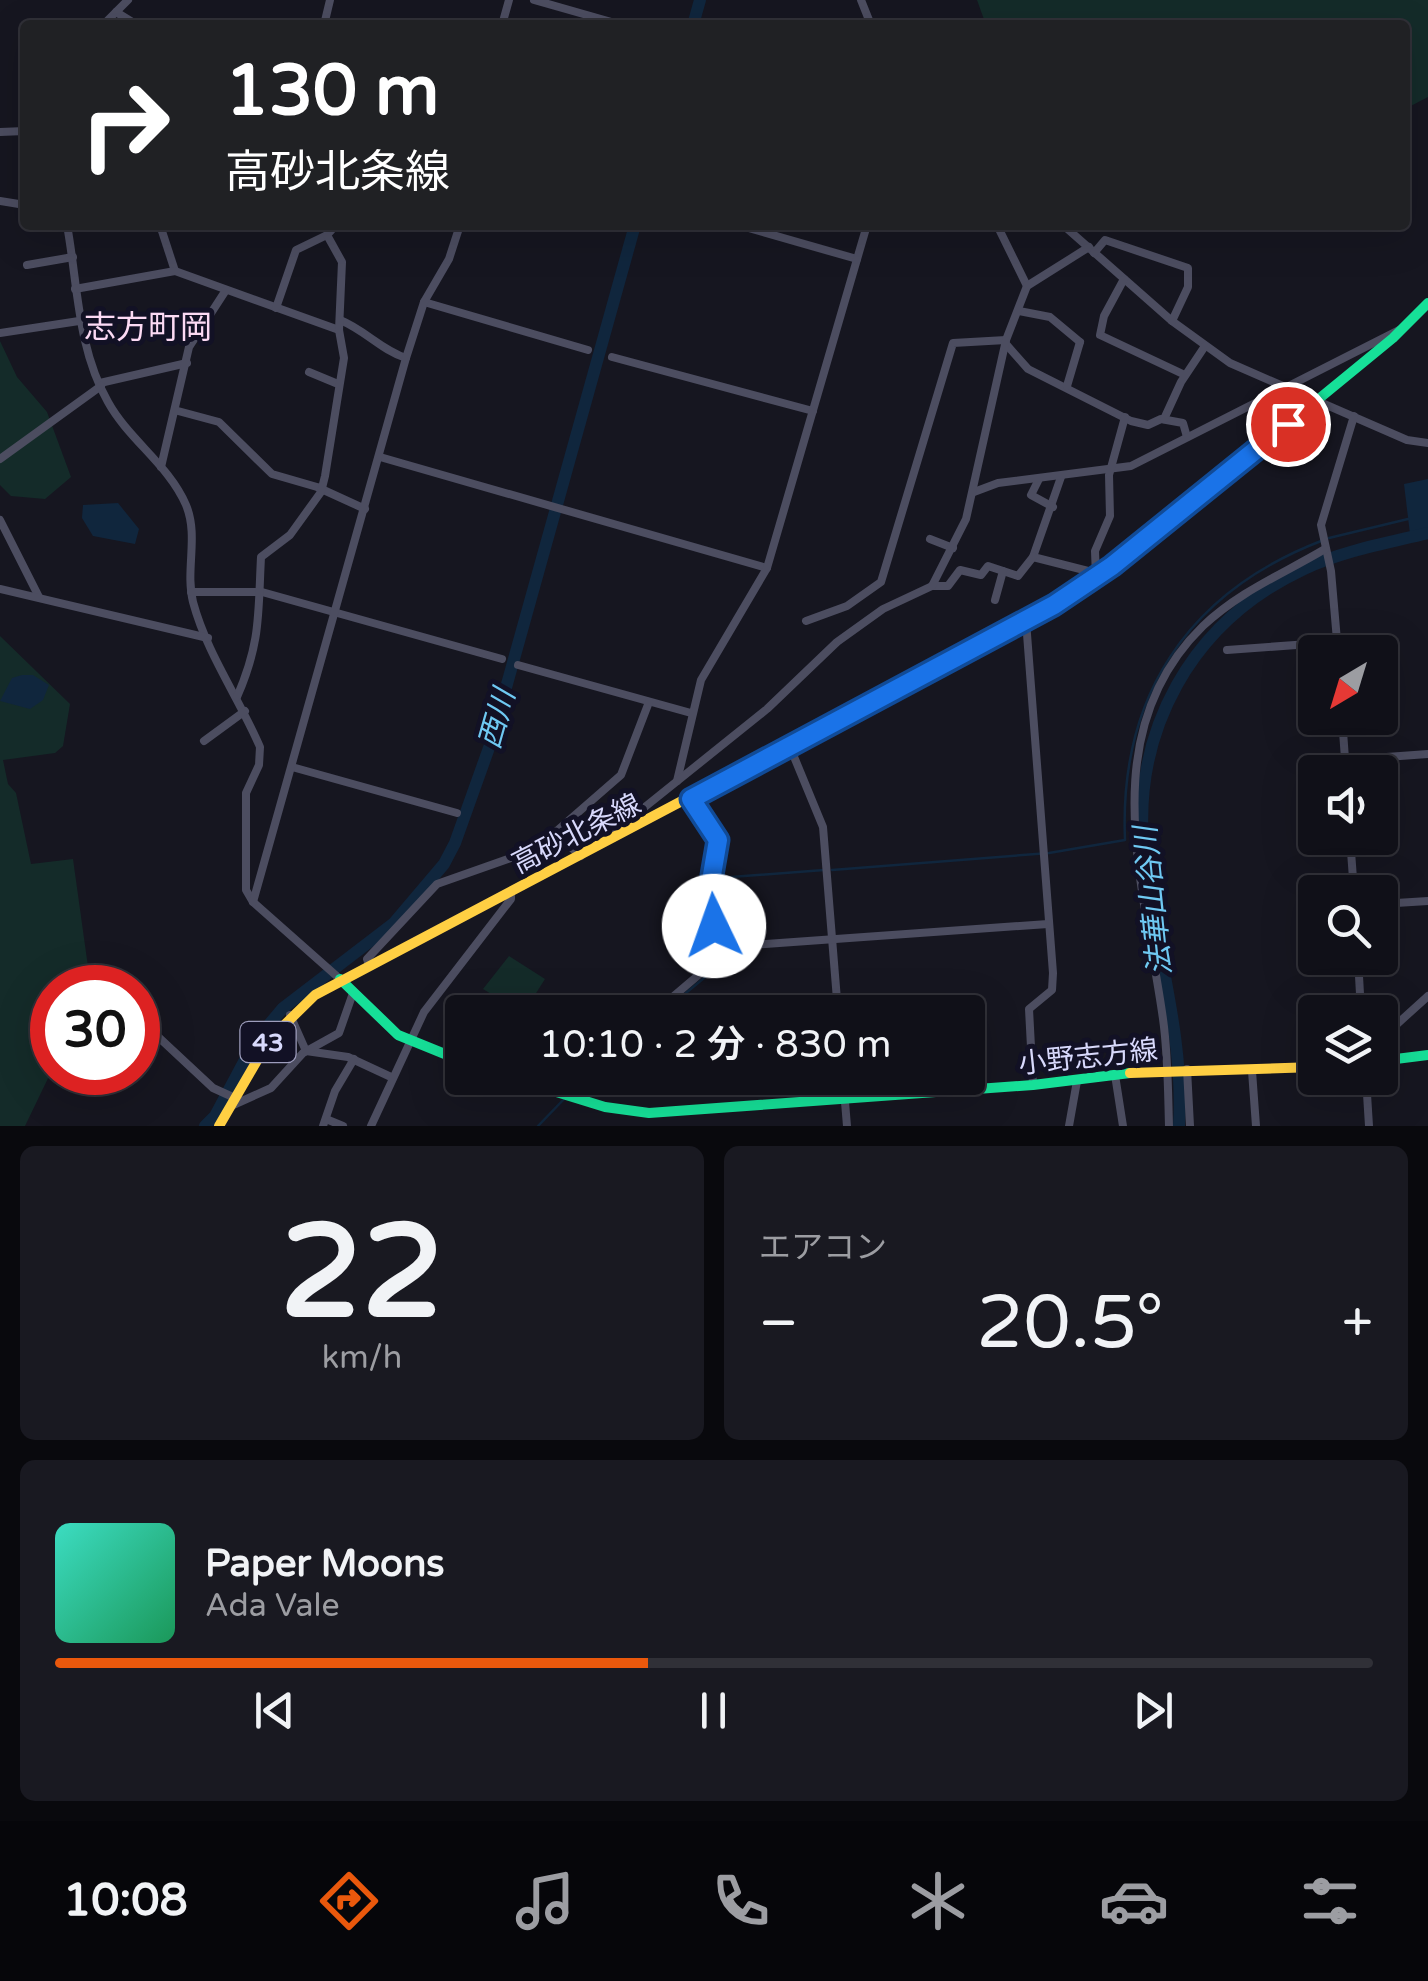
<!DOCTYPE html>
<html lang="ja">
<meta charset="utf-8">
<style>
body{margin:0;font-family:"Varela Round","Noto Sans JP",sans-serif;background:#191921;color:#f1f3f6;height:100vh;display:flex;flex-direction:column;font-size:38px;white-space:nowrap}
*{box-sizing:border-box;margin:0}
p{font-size:32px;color:#9c9da2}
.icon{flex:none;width:55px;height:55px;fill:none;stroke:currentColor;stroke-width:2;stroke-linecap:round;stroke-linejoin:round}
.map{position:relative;height:1126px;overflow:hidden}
.side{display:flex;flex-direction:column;gap:20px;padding:20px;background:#09090d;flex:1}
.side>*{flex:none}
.hud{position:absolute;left:20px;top:20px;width:1390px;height:210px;border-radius:10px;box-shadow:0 10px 40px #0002,0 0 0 2px #303037;background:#202124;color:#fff;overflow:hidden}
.needle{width:65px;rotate:218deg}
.tools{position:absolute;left:1298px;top:635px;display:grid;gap:20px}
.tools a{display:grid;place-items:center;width:100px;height:100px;border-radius:10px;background:#101018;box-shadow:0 10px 40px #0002,0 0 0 2px #303037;font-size:50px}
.speed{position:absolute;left:30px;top:965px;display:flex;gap:20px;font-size:50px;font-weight:700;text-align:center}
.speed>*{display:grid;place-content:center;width:130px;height:130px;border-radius:50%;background:#101018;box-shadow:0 10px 40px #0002,0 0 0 2px #303037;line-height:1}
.speed .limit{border:15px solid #d22;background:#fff;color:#111}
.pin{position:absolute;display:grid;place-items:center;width:85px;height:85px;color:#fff;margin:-42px;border:5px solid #fff;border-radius:50%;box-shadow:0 2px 10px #0007}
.me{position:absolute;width:110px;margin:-55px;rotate:357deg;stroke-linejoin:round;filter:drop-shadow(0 0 8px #0008)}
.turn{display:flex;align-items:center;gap:35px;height:210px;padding:0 40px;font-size:45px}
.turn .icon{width:130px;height:130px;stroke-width:2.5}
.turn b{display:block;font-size:70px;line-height:85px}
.big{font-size:75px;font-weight:600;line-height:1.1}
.side .widget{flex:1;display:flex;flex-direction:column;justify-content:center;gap:15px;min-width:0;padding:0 35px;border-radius:15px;background:#191921}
.side .dial{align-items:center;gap:0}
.dial b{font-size:130px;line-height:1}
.song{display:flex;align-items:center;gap:30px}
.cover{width:120px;height:120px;border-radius:15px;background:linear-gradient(135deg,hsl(170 70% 55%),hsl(150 70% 35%))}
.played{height:10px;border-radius:5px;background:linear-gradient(90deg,#ea580c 45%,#303037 45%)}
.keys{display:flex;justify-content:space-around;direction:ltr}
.heat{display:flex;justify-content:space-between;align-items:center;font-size:55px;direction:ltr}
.side .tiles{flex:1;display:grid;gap:20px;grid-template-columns:1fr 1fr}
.widget:last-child{grid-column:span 2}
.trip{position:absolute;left:445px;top:995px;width:540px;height:100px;border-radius:10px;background:#101018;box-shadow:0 10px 40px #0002,0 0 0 2px #303037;font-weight:600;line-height:100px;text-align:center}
.tabs{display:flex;height:160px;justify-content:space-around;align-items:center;background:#06060a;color:#9c9da2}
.tabs .icon{width:70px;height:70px}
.tabs .on{color:#ea580c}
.tabs b{font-size:45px;color:#f1f3f6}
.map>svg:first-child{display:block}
</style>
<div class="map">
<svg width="1428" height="1126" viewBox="0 0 1428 1126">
<rect width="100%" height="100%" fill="#161620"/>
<!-- green -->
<g fill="#142b29">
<path d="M977 0H1428V97L1405 109V25H986Z"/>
<path d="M0 341 17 377 47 412 71 477 45 499 11 496 0 485Z"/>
<path d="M0 636 70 704 63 746 55 753 3 760 8 784 16 793 31 864 73 859 89 974 84 987 52 988V1070L25 1126H0Z"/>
<path d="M509 956 545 979 533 998 550 1012H512L514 1008 483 989Z"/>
</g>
<!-- water -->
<g fill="#10263d">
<path d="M1428 479V539L1411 542 1404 484Z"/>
<path d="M118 503 139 529 135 544 93 536 82 518 83 505Z"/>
<path d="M22 675H33L49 685 43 700 30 709 0 701 12 678Z"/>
</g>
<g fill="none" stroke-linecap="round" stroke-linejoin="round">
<!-- stream -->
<g stroke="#10263d" stroke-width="2.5">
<path d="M1329 538 1408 519"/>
<path d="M832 870 1049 853 1125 840C1119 697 1187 593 1321 541"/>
<path d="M722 963 718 878 824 870"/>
<path d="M663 1012 716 968"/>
<path d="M570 1093 586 1078"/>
<path d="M538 1126 565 1098"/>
</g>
<!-- river -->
<g stroke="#10263d" stroke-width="12">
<path d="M693 25 700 0"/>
<path d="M205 1126 215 1116 255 1041 283 1008 394 923 444 864 455 843 490 745 635 225"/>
<path d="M1179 1126C1185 1035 1154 944 1144 854 1131 731 1191 622 1304 569 1342 551 1387 543 1428 533"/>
</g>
<!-- street -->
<g stroke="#4c4d60" stroke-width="8">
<path d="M534 0 622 25"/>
<path d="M861 0 871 25"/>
<path d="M116 12 137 25"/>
<path d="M103 25 128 0"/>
<path d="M324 25 330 0"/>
<path d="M502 25 509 0"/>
<path d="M0 132 25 131"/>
<path d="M0 201 25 205"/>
<path d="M67 225C78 285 77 347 108 402 129 440 169 465 186 505 199 536 185 570 193 602 207 654 239 698 260 747L259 765 246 793V890L253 902 340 979"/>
<path d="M160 225 175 271"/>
<path d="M738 225 857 259"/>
<path d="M997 225 1027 286"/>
<path d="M1063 225 1172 321 1230 363 1407 440 1428 443"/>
<path d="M1094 253 1105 240 1188 268V287L1172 321"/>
<path d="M27 265 73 257"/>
<path d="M1124 279 1104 316 1100 335 1185 375"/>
<path d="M75 289 175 271 339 330"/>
<path d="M424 302 588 350"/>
<path d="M276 308 296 250 327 235 336 225"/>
<path d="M1019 311 1050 317 1080 342"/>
<path d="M340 320C365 330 381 350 406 358"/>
<path d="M0 333 79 321"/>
<path d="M1005 343 1028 369 1131 421 1148 425 1161 419 1183 423 1187 437"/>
<path d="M612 357 813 411"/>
<path d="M309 372 338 384"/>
<path d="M100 383 187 363"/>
<path d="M1067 386 1080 342"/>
<path d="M178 411 219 422 272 474 317 487 365 509"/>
<path d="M1164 419 1181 382 1205 346"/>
<path d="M380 457 767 568"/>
<path d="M0 459 101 386"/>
<path d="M161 467 189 347 226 290"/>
<path d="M1061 477 1033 557 1092 572 1096 577"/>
<path d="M1039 479 1031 495 1053 507"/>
<path d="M974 492 998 483 1131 466 1399 330"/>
<path d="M0 520 39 597"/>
<path d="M930 539 953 548"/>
<path d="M1096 577 1095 551 1110 516 1109 475 1125 417"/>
<path d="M932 586H948L960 570 981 575 988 566 1018 576 1033 557"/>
<path d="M0 589 208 638"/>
<path d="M191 592H262L502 659"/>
<path d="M995 600 1003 571"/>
<path d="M806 621 847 606 881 582 953 343 1006 340"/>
<path d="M1026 621 1053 973 1052 990 1029 1009 1033 1085"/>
<path d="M1227 650 1337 642"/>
<path d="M1338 652 1331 571 1321 525 1354 416"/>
<path d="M518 665 691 713"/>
<path d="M237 697C261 642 258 614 261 557L290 535 321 492 325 476 344 358 339 330 342 262 327 235"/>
<path d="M1342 718 1346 772"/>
<path d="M204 741 245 711"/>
<path d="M790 747 823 827 838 1012"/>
<path d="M1345 760 1428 754"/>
<path d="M292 767 457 813"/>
<path d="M677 781 701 680 767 568 867 225"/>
<path d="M555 834 581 856"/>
<path d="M610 835 767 709 837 642 883 609 932 586 966 519 1006 340 1027 286 1089 247"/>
<path d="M1350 838 1354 892"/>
<path d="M253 902 406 358 424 302 449 259 460 225"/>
<path d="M1380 904 1428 901"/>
<path d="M1358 958 1361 1012"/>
<path d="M715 961 724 970 729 968 730 949 750 945 1048 924"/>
<path d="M369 965 367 959 437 884 536 849 621 775 649 702"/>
<path d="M655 1012 715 961 712 875 718 839 691 799"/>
<path d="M290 1015 306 1051"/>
<path d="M138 1018 213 1088 235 1098"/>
<path d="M306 1051 348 1057 391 1077"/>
<path d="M1384 1061 1396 1025 1428 996"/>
<path d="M1187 1069 1190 1126"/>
<path d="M1252 1071 1256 1126"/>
<path d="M1115 1075 1123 1126"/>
<path d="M843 1078 847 1126"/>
<path d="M1366 1078 1369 1126"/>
<path d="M565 1094 575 1078"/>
<path d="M231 1106 271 1088 303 1053 339 1033 353 993"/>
<path d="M326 1119 343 1126"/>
<path d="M323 1126 335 1091 354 1059"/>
<path d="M371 1126 424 1012 511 899V891"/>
<path d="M1069 1126 1077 1081"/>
<path d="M1169 1126C1168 1091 1168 1054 1163 1019 1145 888 1092 734 1203 626 1240 591 1283 574 1325 549"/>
</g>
<!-- fast -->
<g stroke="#16e098" stroke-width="10">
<path d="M697 793 1053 605 1182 511 1393 338 1428 303"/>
<path d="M340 979 398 1035 462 1061"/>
<path d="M1380 1061 1428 1055"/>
<path d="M511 1078 605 1107 649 1113 1033 1085 1130 1073"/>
</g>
<!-- slow -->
<g stroke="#ffcf43" stroke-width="10">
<path d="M1130 1073 1315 1067"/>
<path d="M219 1126 269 1040 315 995 697 793"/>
</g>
</g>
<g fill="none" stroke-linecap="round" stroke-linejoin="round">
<!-- route casing -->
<g stroke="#114b97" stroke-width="25">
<path id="route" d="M714 926 712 875 718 840 691 799 1054 605 1112 566 1288 424"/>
</g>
<!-- route -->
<use href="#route" stroke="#1a73e8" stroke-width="18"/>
</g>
<g text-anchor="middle" stroke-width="10" stroke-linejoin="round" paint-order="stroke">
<!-- shield labels -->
<rect fill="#121125" stroke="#9d9dbc" stroke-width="2.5" x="240.5" y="1022" width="55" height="40" rx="8"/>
<g font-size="25" font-weight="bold" fill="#d8d9fc">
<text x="268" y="1051">43</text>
</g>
<!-- street labels -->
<g font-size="28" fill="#d8d9fc" stroke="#121125">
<text transform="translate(576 833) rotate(-27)" y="10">高砂北条線</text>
<text transform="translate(1088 1056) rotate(-6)" y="10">小野志方線</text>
</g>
<!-- water labels -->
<g font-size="30" font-style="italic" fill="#6fc9f3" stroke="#121125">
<text transform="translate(497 719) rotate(-74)" y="10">西川</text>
<text transform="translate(1153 901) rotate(-96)" y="10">法華山谷川</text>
</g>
<!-- quarter labels -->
<g font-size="32" fill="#fcdaf4" stroke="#121125">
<text x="148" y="338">志方町岡</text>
</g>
</g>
</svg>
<div class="tools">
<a><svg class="needle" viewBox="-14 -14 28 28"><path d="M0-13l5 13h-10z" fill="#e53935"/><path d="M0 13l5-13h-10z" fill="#9c9da2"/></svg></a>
<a><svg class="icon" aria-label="sound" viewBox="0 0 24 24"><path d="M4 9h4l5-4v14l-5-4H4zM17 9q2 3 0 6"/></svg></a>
<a><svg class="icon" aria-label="search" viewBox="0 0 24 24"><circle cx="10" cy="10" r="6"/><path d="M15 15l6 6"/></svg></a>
<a><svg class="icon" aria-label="layers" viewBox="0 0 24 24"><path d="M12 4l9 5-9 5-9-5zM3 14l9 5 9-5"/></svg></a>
</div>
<div class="speed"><div class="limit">30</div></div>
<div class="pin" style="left:1288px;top:424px;background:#d93025"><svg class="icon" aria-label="arrive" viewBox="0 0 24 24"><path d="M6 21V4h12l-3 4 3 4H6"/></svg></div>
<svg class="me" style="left:714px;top:926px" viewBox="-20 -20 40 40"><circle r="19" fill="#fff"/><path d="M0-13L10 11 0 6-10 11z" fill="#1a73e8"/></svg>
<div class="trip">10:10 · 2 分 · 830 m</div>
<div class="hud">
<div class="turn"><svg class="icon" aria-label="right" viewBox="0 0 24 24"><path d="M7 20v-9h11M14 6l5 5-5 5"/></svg><div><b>130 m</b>高砂北条線</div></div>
</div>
</div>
<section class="side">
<div class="tiles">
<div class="widget dial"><b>22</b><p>km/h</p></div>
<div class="widget"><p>エアコン</p>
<div class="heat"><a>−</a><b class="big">20.5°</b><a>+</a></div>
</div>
<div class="widget">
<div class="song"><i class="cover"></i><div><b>Paper Moons</b><p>Ada Vale</p></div></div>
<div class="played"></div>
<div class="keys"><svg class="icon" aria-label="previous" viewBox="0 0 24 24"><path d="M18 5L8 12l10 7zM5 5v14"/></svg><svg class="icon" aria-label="pause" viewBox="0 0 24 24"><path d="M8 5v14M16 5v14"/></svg><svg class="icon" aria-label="next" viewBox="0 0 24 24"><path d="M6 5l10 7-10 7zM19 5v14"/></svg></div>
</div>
</div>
</section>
<nav class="tabs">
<b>10:08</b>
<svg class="icon on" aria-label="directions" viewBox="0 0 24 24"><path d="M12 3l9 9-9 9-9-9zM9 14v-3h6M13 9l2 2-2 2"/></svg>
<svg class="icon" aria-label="music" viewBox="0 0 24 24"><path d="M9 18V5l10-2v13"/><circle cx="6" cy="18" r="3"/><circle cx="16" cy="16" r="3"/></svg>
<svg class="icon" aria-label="phone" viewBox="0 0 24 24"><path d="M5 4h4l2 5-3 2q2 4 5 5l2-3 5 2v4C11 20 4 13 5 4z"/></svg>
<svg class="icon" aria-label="climate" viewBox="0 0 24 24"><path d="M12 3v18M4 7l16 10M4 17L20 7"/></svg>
<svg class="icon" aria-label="car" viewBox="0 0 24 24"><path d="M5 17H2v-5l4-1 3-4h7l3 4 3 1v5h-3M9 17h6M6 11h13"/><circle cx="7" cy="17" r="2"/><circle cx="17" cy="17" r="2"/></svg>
<svg class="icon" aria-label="filters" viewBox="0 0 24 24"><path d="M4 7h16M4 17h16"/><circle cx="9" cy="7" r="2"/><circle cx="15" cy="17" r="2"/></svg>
</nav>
